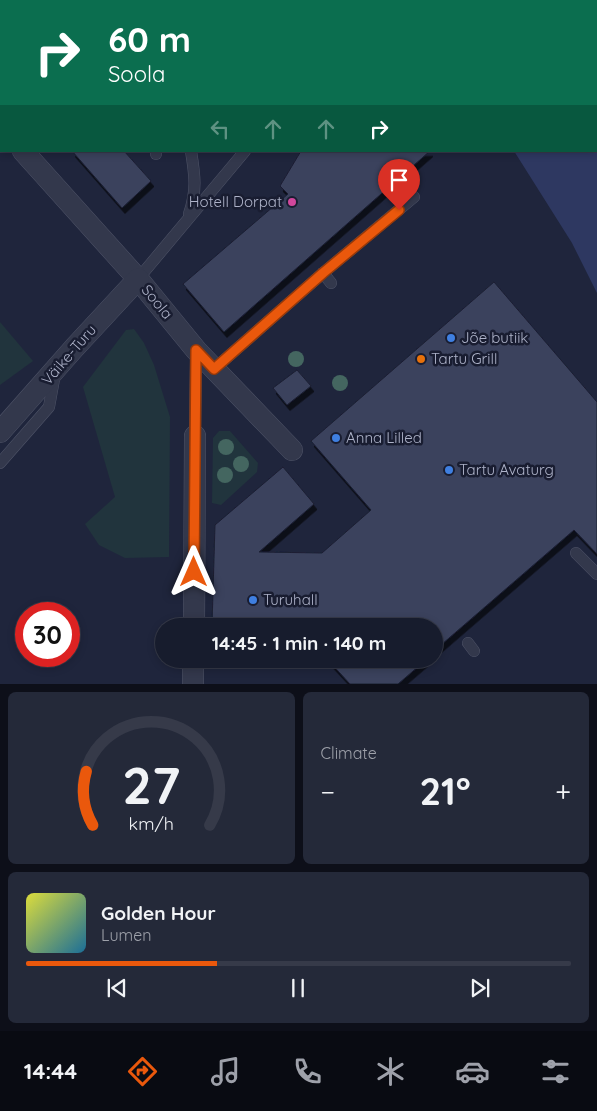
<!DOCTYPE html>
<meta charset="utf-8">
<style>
body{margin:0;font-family:Quicksand,sans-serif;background:#242939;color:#f1f3f6;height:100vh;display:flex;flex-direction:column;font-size:19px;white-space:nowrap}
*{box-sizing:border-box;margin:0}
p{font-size:16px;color:#9ea1aa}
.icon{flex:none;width:28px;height:28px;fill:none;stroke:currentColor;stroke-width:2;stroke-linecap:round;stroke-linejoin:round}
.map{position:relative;height:684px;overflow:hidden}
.side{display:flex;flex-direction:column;gap:8px;padding:8px;background:#0d0f19;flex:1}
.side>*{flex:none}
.hud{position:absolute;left:0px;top:0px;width:598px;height:152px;box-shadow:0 2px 8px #0003,0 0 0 1px #363a49;background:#0b6e4f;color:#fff;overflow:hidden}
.speed{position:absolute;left:15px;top:602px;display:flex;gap:10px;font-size:25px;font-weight:700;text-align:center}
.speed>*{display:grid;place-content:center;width:65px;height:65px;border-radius:50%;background:#171c2d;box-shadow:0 2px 8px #0003,0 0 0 1px #363a49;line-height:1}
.speed .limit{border:8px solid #d22;background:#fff;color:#111}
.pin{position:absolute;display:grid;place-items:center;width:42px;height:42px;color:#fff;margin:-51px -21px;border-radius:50% 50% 50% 0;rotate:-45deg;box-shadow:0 0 5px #0007}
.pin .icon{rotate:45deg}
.me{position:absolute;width:55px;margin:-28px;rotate:0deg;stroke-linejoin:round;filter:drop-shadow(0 0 4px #0008)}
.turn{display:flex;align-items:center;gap:18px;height:105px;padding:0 25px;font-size:22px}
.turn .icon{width:65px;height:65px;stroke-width:2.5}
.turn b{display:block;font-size:35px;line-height:42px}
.lanes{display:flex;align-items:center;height:48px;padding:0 25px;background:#0003;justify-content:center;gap:25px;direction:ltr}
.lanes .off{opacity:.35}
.big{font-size:38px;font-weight:700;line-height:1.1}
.side .card{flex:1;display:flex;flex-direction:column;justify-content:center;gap:8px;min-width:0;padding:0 18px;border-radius:8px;background:#242939}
.side .dial{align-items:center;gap:0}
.dial svg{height:130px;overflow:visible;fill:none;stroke:#363a49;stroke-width:7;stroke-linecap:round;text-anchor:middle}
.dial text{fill:#f1f3f6;stroke:none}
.song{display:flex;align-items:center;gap:15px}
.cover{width:60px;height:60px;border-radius:8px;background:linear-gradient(135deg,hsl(60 70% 55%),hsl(200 70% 35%))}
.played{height:5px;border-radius:2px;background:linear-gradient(90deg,#ea580c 35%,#363a49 35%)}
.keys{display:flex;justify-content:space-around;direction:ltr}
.heat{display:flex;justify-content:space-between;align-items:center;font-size:28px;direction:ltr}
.side .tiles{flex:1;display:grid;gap:8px;grid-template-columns:1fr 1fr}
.card:last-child{grid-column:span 2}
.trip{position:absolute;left:155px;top:618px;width:288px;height:50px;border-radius:25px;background:#171c2d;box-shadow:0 2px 8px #0003,0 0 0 1px #363a49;font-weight:700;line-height:50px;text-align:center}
.menu{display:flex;height:80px;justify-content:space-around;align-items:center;background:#090b12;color:#9ea1aa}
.menu .icon{width:35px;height:35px}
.menu .selected{color:#ea580c}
.menu b{font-size:22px;color:#f1f3f6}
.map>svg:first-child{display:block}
</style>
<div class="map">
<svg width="597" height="684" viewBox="0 0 597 684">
<defs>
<filter id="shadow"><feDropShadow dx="3" dy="5.5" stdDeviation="0" flood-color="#0009"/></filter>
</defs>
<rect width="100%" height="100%" fill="#1f253c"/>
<!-- green -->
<g fill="#21343d">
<path d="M0 322 33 361 0 385Z"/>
<path d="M134 329 144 343 154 365 170 417 169 557 125 558 99 545 85 524 115 497 83 387 126 330Z"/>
<path d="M219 431H230L258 463 257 472 221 505 212 503 213 438Z"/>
</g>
<!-- water -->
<path fill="#2e3861" d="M443 0H597V293L572 243 514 151H596V1H443Z"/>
<!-- building -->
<g fill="#3b425d" stroke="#1b1f33" filter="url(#shadow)">
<path d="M72 151H124L151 181 122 208Z"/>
<path d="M301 151H430L224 332 183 284 288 194 280 186Z"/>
<path d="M494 282 597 402V554L574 530 434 651V626H212L215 525 283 467 314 504 259 552 322 553 371 510 311 441Z"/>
<path d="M297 370 311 386 287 405 273 388Z"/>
<path d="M327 659H427L398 684H350Z"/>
</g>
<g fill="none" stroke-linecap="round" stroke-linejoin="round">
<!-- service casing -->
<g stroke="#4e5367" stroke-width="12">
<g id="service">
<path d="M38 0V1"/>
<path d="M56 0V1"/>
<path d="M71 0 73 1"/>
<path d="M156 151V154"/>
<path d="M189 214C197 190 195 176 191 151"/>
<path d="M323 273 331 283"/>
<path d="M138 279 245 151"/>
<path d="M214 369 323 273 414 197"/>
<path d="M195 436 196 352"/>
<path d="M0 463 49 407 55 374"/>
<path d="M576 553 597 574"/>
<path d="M468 643 474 651"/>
</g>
</g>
<!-- minor casing -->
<g stroke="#4e5367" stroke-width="22">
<g id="minor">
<path d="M0 125 1 127"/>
<path d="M23 151 138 279 196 350 292 450"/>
<path d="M0 432 75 347 138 279"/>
<path d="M194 626 195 436"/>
<path d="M193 684V659"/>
</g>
</g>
<!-- service -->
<use href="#service" stroke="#33384c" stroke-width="11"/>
<!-- minor -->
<use href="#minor" stroke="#33384c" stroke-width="21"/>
</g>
<!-- trees -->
<g fill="#446660">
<circle cx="296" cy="359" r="8"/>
<circle cx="340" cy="383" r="8"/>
<circle cx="226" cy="447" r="8"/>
<circle cx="241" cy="464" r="8"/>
<circle cx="225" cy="475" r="8"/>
</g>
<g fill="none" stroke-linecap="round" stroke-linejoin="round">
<!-- route casing -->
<g stroke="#983908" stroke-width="12">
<path id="route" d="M194 572 196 350 214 369 323 273 399 210"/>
</g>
<!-- route -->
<use href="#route" stroke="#ea580c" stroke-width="9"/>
</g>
<!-- markers -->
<circle fill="#d1479c" stroke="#191d31" stroke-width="2" cx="292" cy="202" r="5"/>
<g fill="#3f7fe0" stroke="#191d31" stroke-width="2">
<circle cx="451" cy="338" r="5"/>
<circle cx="336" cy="438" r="5"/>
<circle cx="449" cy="470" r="5"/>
<circle cx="253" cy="600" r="5"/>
</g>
<circle fill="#e8710a" stroke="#191d31" stroke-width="2" cx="421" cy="359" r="5"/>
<g text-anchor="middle" stroke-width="5" stroke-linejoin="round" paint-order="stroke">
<!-- poi labels -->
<g font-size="15" fill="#aeb3c9" stroke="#191d31" text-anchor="start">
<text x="282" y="207" text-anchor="end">Hotell Dorpat</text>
<text x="461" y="343">Jõe butiik</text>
<text x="431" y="364">Tartu Grill</text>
<text x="346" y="443">Anna Lilled</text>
<text x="459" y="475">Tartu Avaturg</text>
<text x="263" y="605">Turuhall</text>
</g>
<!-- street labels -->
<g font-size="15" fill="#aeb3c9" stroke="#191d31">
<text transform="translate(157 302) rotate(51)" y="5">Soola</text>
<text transform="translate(69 355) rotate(-49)" y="5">Väike-Turu</text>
</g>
</g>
</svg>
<div class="speed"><div class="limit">30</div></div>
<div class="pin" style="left:399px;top:210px;background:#d93025"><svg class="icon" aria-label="arrive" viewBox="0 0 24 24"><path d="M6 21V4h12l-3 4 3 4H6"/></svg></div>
<svg class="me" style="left:194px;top:572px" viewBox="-20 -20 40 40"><path d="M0-17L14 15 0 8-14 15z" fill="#ea580c" stroke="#fff" stroke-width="4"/></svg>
<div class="trip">14:45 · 1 min · 140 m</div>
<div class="hud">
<div class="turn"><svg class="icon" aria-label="right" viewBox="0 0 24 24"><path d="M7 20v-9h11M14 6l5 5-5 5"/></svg><div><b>60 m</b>Soola</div></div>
<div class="lanes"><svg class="icon off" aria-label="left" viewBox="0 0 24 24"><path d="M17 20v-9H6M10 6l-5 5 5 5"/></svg><svg class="icon off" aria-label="ahead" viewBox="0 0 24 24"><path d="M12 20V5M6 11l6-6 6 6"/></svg><svg class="icon off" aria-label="ahead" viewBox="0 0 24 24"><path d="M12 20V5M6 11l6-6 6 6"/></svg><svg class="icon" aria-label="right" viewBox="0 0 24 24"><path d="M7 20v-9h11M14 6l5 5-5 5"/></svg></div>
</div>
</div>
<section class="side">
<div class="tiles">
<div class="card dial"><svg viewBox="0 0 100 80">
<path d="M14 69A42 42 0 1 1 86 69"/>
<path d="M14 69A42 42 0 0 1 10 36" stroke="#ea580c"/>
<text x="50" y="56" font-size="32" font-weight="700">27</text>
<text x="50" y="72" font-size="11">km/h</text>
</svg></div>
<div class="card"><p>Climate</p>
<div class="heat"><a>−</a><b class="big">21°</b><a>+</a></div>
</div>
<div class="card">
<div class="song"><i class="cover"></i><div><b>Golden Hour</b><p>Lumen</p></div></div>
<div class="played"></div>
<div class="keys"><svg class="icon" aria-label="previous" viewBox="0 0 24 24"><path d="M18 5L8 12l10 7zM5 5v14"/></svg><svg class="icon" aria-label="pause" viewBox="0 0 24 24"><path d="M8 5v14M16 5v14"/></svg><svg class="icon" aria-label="next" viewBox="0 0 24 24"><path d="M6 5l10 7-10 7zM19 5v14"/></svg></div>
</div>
</div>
</section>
<nav class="menu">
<b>14:44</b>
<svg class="icon selected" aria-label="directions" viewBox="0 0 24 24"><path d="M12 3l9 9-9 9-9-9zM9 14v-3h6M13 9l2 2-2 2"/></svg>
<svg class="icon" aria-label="music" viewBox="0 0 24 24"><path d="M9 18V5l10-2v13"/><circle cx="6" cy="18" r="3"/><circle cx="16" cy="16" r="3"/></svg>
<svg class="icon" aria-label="phone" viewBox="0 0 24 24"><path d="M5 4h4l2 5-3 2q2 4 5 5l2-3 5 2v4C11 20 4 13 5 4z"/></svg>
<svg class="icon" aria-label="climate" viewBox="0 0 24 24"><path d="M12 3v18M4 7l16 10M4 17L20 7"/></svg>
<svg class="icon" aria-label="car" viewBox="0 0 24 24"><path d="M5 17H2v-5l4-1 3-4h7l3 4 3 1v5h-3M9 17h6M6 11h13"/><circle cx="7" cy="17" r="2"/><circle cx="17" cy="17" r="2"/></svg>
<svg class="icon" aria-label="filters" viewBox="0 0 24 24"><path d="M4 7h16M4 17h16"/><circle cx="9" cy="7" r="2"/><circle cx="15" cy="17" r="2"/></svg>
</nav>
